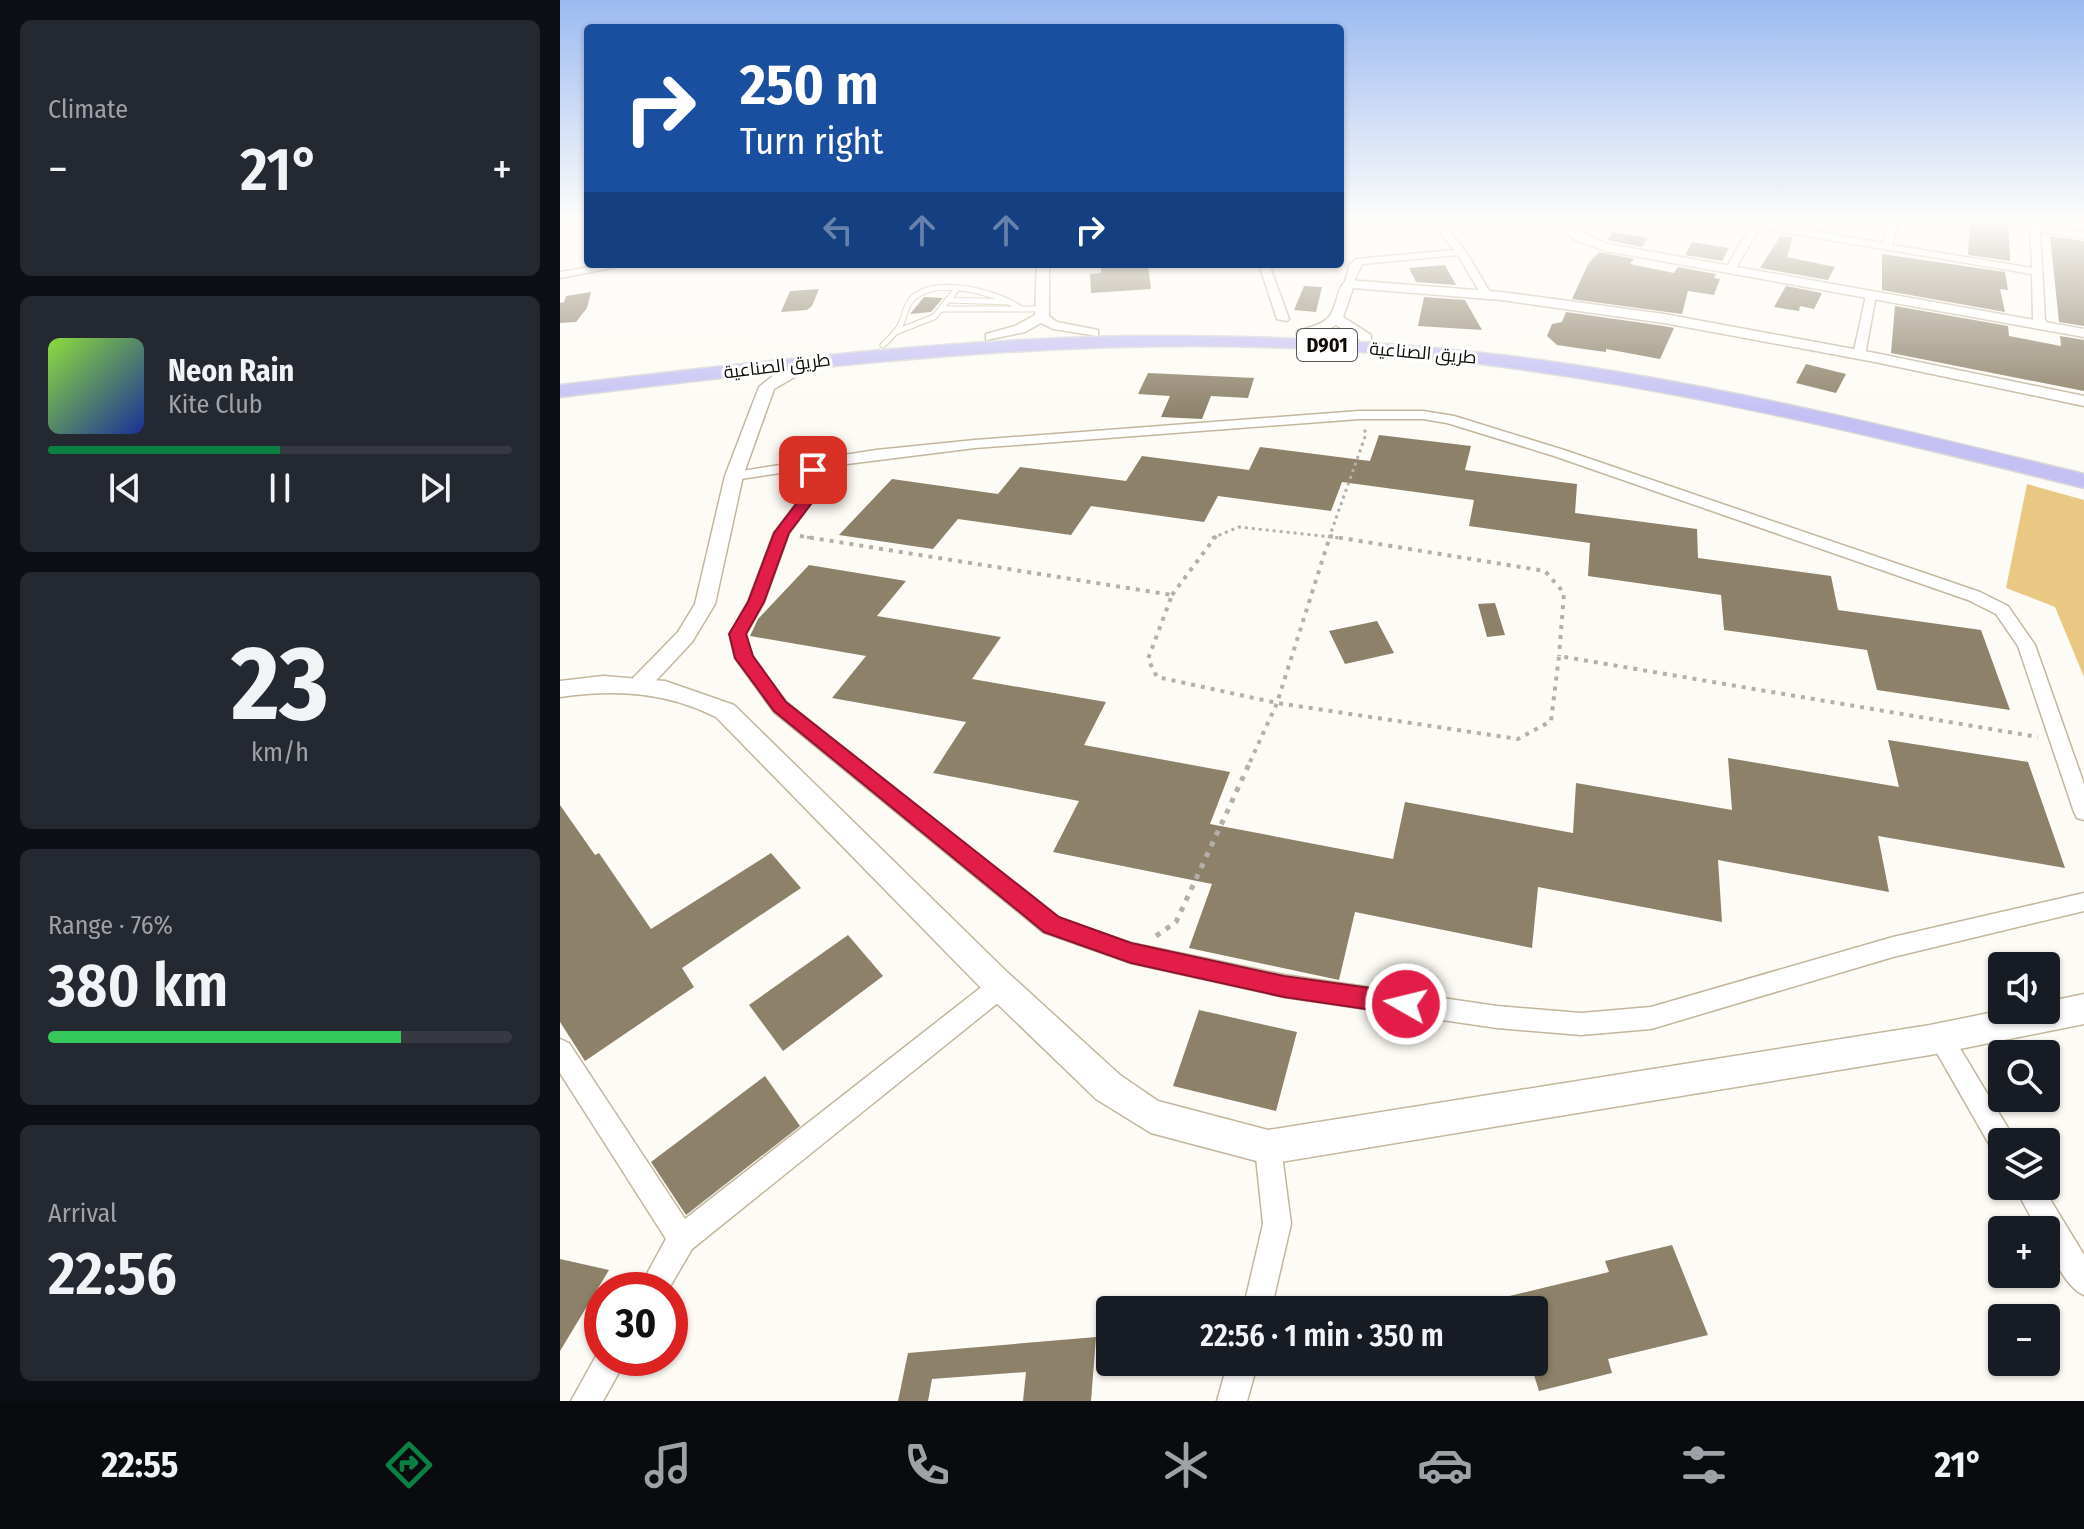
<!DOCTYPE html>
<meta charset="utf-8">
<style>
body{margin:0;font-family:"Fira Sans Condensed",Cairo,sans-serif;background:#242831;color:#f1f3f6;height:100vh;display:flex;flex-direction:column;font-size:30px;white-space:nowrap}
*{box-sizing:border-box;margin:0}
p{font-size:26px;color:#9ea1a6}
.icon{flex:none;width:44px;height:44px;fill:none;stroke:currentColor;stroke-width:2;stroke-linecap:round;stroke-linejoin:round}
.map{position:relative;flex:1;overflow:hidden}
.drawer{display:flex;flex-direction:column;gap:20px;padding:20px;background:#0d0f14;width:560px}
.drawer>*{flex:none}
.top-card{position:absolute;left:24px;top:24px;width:760px;height:244px;border-radius:8px;box-shadow:0 2px 6px #0004;background:#1a4fa0;color:#fff;overflow:hidden}
.buttons{position:absolute;left:1428px;top:952px;display:grid;gap:16px}
.buttons a{display:grid;place-items:center;width:72px;height:72px;border-radius:8px;background:#171b24;box-shadow:0 2px 6px #0004;font-size:40px}
.speed{position:absolute;left:24px;top:1272px;display:flex;gap:16px;font-size:40px;font-weight:700;text-align:center}
.speed>*{display:grid;place-content:center;width:104px;height:104px;border-radius:50%;background:#171b24;box-shadow:0 2px 6px #0004;line-height:1}
.speed .limit{border:12px solid #d22;background:#fff;color:#111}
.pin{position:absolute;display:grid;place-items:center;width:68px;height:68px;color:#fff;margin:-34px;border-radius:16px;box-shadow:0 4px 12px #0006}
.me{position:absolute;width:88px;margin:-44px;rotate:278deg;stroke-linejoin:round;filter:drop-shadow(0 0 6px #0008)}
.turn{display:flex;align-items:center;gap:28px;height:168px;padding:0 24px;font-size:36px}
.turn .icon{width:104px;height:104px;stroke-width:2.5}
.turn b{display:block;font-size:56px;line-height:68px}
.lanes{display:flex;align-items:center;height:76px;padding:0 24px;background:#0003;justify-content:center;gap:40px;direction:ltr}
.lanes .off{opacity:.35}
.big{font-size:60px;font-weight:600;line-height:1.1}
.drawer .card{flex:1;display:flex;flex-direction:column;justify-content:center;gap:12px;min-width:0;padding:0 28px;border-radius:12px;background:#242831}
.drawer .dial{align-items:center;gap:0}
.dial b{font-size:104px;line-height:1}
.song{display:flex;align-items:center;gap:24px}
.cover{width:96px;height:96px;border-radius:12px;background:linear-gradient(135deg,hsl(90 70% 55%),hsl(230 70% 35%))}
.played{height:8px;border-radius:4px;background:linear-gradient(90deg,#0b8043 50%,#363941 50%)}
.keys{display:flex;justify-content:space-around;direction:ltr}
.heat{display:flex;justify-content:space-between;align-items:center;font-size:44px;direction:ltr}
.charge{height:12px;border-radius:6px;background:linear-gradient(90deg,#34c759 76%,#363941 0)}
.trip{position:absolute;left:536px;top:1296px;width:452px;height:80px;border-radius:8px;background:#171b24;box-shadow:0 2px 6px #0004;font-weight:600;line-height:80px;text-align:center}
.tabs{display:flex;height:128px;justify-content:space-around;align-items:center;background:#090b0e;color:#9ea1a6}
.tabs .icon{width:56px;height:56px}
.tabs .selected{color:#0b8043}
.tabs b{font-size:36px;color:#f1f3f6}
main{display:flex;flex:1;min-height:0}
.map>svg:first-child{display:block}
</style>
<main>
<section class="drawer">
<div class="card"><p>Climate</p>
<div class="heat"><a>−</a><b class="big">21°</b><a>+</a></div>
</div>
<div class="card">
<div class="song"><i class="cover"></i><div><b>Neon Rain</b><p>Kite Club</p></div></div>
<div class="played"></div>
<div class="keys"><svg class="icon" aria-label="previous" viewBox="0 0 24 24"><path d="M18 5L8 12l10 7zM5 5v14"/></svg><svg class="icon" aria-label="pause" viewBox="0 0 24 24"><path d="M8 5v14M16 5v14"/></svg><svg class="icon" aria-label="next" viewBox="0 0 24 24"><path d="M6 5l10 7-10 7zM19 5v14"/></svg></div>
</div>
<div class="card dial"><b>23</b><p>km/h</p></div>
<div class="card"><p>Range · 76%</p><b class="big">380 km</b><div class="charge"></div></div>
<div class="card"><p>Arrival</p><b class="big">22:56</b></div>
</section>
<div class="map">
<svg width="1524" height="1401" viewBox="0 0 1524 1401">
<rect width="100%" height="100%" fill="#fdfbf5"/>
<!-- green -->
<path fill="#e9c884" d="M1467 484 1524 500V677L1495 607 1446 588Z"/>
<!-- building -->
<g fill="#8d8169">
<path d="M1410 220H1448L1450 261 1408 255Z"/>
<path d="M1053 232 1088 238 1082 247 1047 240Z"/>
<path d="M1221 235 1233 237 1227 257 1275 267 1268 280 1200 268Z"/>
<path d="M1490 236 1524 241V326L1499 322Z"/>
<path d="M1132 242 1169 248 1162 261 1125 255Z"/>
<path d="M1039 252 1074 259 1070 264 1114 273 1118 267 1156 274 1154 278 1160 279 1154 295 1128 291 1122 314 1012 299 1028 264Z"/>
<path d="M1322 254 1445 272 1448 290 1440 289 1445 312 1322 290Z"/>
<path d="M541 264H588L591 289 531 293 530 274 541 273Z"/>
<path d="M885 265 896 285 856 282 849 268Z"/>
<path d="M744 286 762 287 756 312 734 310Z"/>
<path d="M1226 286 1262 293 1254 309 1240 306 1239 311 1214 307Z"/>
<path d="M259 289 252 306 247 310 221 312 230 291Z"/>
<path d="M31 292 27 308 16 322 0 323V303L4 302 6 296Z"/>
<path d="M364 297 383 298 371 312 350 314Z"/>
<path d="M864 297 905 300 922 330 858 326Z"/>
<path d="M1335 306 1448 326 1449 336 1501 346 1500 336 1524 340V391L1331 353Z"/>
<path d="M1006 312 1104 326 1114 328 1100 359 1046 349V352L1024 349 997 345 987 336 992 324 1002 322Z"/>
<path d="M1246 364 1286 374 1276 393 1236 383Z"/>
<path d="M588 373 694 378 688 398 651 396 642 419 601 417 610 396 578 394Z"/>
<path d="M819 435 911 446 905 470 1017 484 1015 513 1137 529 1138 558 1271 576 1278 610 1421 630 1450 710 1317 690 1307 650 1164 630 1161 595 1028 576 1030 543 909 526 914 500 782 482 771 511 658 496 644 522 531 506 511 535 398 519 373 549 279 535 332 479 438 494 460 467 566 481 582 456 689 470 700 447 810 461Z"/>
<path d="M249 565 346 581 317 616 441 637 412 679 546 702 524 745 670 772 650 824 833 859 845 802 1013 833 1016 783 1172 810 1168 758 1339 787 1328 740 1468 762 1505 868 1318 836 1329 892 1158 860 1162 922 978 887 972 948 795 912 779 980 629 948 652 884 493 852 519 801 373 773 406 722 272 698 306 656 190 636 198 619Z"/>
<path d="M935 603 945 635 927 637 918 604Z"/>
<path d="M817 621 834 653 785 664 769 631Z"/>
<path d="M0 805 35 855 39 853 91 929 211 853 241 888 122 968 134 987 25 1061 0 1022Z"/>
<path d="M288 935 323 976 223 1051 189 1005Z"/>
<path d="M639 1010 737 1032 716 1111 613 1086Z"/>
<path d="M205 1076 240 1126 126 1215 91 1162Z"/>
<path d="M1112 1245 1148 1335 1048 1359 1052 1373 979 1391 970 1362H974V1310H921L920 1303 1049 1272 1045 1261Z"/>
<path d="M0 1259 49 1270 0 1351Z"/>
<path d="M536 1337 531 1401H463L466 1372 372 1379 368 1401H338L348 1353Z"/>
</g>
<g fill="none" stroke-linecap="round" stroke-linejoin="round">
<!-- service casing -->
<g stroke="#c3b69c" stroke-width="7">
<g id="service">
<path d="M388 300 450 302"/>
<path d="M381 309H482"/>
<path d="M336 332 374 317 397 289"/>
<path d="M323 345C329 339 336 333 340 326 345 317 345 305 353 298 377 276 436 292 460 308"/>
</g>
</g>
<!-- minor casing -->
<g stroke="#c3b69c" stroke-width="3">
<g id="minor">
<path d="M870 220H880L905 250 931 294 930 296H922L898 255 802 264 792 286H784L790 264 796 259 894 250Z"/>
<path d="M1163 220 1196 221 1323 243 1329 220H1339L1332 245 1472 268 1470 220H1480V226L1524 232V238L1480 232 1485 319 1488 325 1482 328 1478 327 1473 319 1472 274 1199 228 1174 272H1166L1165 270 1190 227Z"/>
<path d="M48 264H71L0 278V272Z"/>
<path d="M699 264H709L729 319 727 321 717 319Z"/>
<path d="M1311 292 1316 295 1305 355 1299 359 1293 355 1306 295Z"/>
<path d="M799 411H863L894 416 1004 450 1420 592 1448 606 1475 645 1524 784V820L1517 818 1514 812 1458 646 1436 614 1408 600 994 456 887 423 863 419H799L415 448 255 468 265 470 266 483 229 533 204 602 186 634 192 657 226 702 498 918 571 943 724 975 937 1006 1021 1013 1091 1007 1333 937 1524 893V911L1333 957 1091 1029 1021 1035 937 1028 724 997 571 963 483 932 214 712 175 658 170 634 188 602 214 533 252 483 253 476 233 471 174 480 169 479V473L316 450 415 440Z"/>
<path d="M441 975 449 978 453 986 449 994 132 1249 108 1290H78L106 1239 0 1073V1039L9 1043 125 1219 433 978Z"/>
<path d="M1381 1026 1389 1030 1451 1133 1455 1142H1442V1155L1433 1151 1373 1046 1369 1038 1373 1030Z"/>
<path d="M708 1134 717 1138 721 1147 731 1224 711 1310H683L703 1224 695 1147 699 1138Z"/>
<path d="M1454 1186H1482L1524 1255V1295C1506 1288 1486 1249 1486 1230H1478Z"/>
<path d="M41 1347 42 1358H67L43 1401H11Z"/>
<path d="M668 1362H698L687 1401H657Z"/>
</g>
</g>
<!-- tertiary casing -->
<g stroke="#c3b69c" stroke-width="3">
<g id="tertiary">
<path d="M991 220C1008 220 1029 238 1048 244L1524 329V337L1046 251 1015 240Z"/>
<path d="M477 264H489V316L497 322 538 330V336L493 329 481 323 465 332 426 340V334L455 326 475 315Z"/>
<path d="M788 280 941 292 1104 314 1315 353 1524 396V406L1315 362 1104 323 941 300 793 288 783 317 811 335V341H801L776 325 759 334 737 337V331C747 328 759 326 767 319 779 308 775 286 788 280Z"/>
<path d="M252 357 259 361 257 364 214 389 183 476 155 604 132 642 89 688H73L70 683 73 678 118 632 135 604 165 476 199 387 215 374Z"/>
</g>
</g>
<!-- secondary casing -->
<g stroke="#c3b69c" stroke-width="3">
<path id="secondary" d="M43 676 105 681 174 705 446 971 560 1075 598 1101 708 1130 1370 1025 1444 1010H1486V1002L1524 994V1024L1370 1055 708 1164 591 1133 536 1099 424 991 156 717C105 692 56 689 0 697V681Z"/>
</g>
<!-- trunk casing -->
<g stroke="#d9d8d7" stroke-width="3">
<path id="trunk" d="M574 336C700 335 824 341 949 356 1143 380 1334 428 1524 474V488C1271 425 1017 363 756 349 502 336 252 367 0 397V385C191 363 381 339 574 336Z"/>
</g>
<!-- path-far2 -->
<g stroke="#b3b0aa" stroke-width="3" stroke-dasharray="3 4" stroke-linecap="butt">
<path d="M240 536 252 538"/>
<path d="M652 538 679 527 781 538"/>
<path d="M769 538 806 434 804 428"/>
</g>
<!-- path-far1 -->
<g stroke="#b3b0aa" stroke-width="4" stroke-dasharray="4 6" stroke-linecap="butt">
<path d="M240 536 612 595 588 659 597 677 717 703 958 739 991 721 999 656 1478 737"/>
<path d="M769 536 985 571 1004 593 999 656"/>
<path d="M612 595 656 536"/>
<path d="M690 762 717 703 770 536"/>
</g>
<!-- path -->
<path stroke="#b3b0aa" stroke-width="5" stroke-dasharray="5 7" stroke-linecap="butt" d="M596 936 616 922 691 760"/>
<!-- service -->
<use href="#service" stroke="#fff" stroke-width="5"/>
<!-- minor -->
<use href="#minor" fill="#fff" fill-rule="evenodd"/>
<!-- tertiary -->
<use href="#tertiary" fill="#fff" fill-rule="evenodd"/>
<!-- secondary -->
<use href="#secondary" fill="#fff" fill-rule="evenodd"/>
<!-- trunk -->
<use href="#trunk" fill="#c4c0f4" fill-rule="evenodd"/>
</g>
<!-- sky -->
<linearGradient id="sky" x2="0" y2="1"><stop stop-color="#9bbaf1"/><stop offset="0.53" stop-color="#fefdfa"/><stop offset="1" stop-color="#fefdfa" stop-opacity="0"/></linearGradient>
<rect width="1524" height="416" fill="url(#sky)"/>
<!-- route -->
<path fill="#e11d48" stroke="#92132f" stroke-width="2" d="M253 466 265 470 267 483 229 533 204 602 186 634 193 656 226 702 499 917 571 943 724 976 846 993 854 996 858 1004 854 1012 846 1015 724 997 571 963 484 932 214 711 175 658 169 634 188 602 214 533 252 483 253 475 246 470Z"/>
<g text-anchor="middle" stroke-width="6" stroke-linejoin="round" paint-order="stroke">
<!-- far-street labels -->
<g font-size="18" fill="#0f0b04" stroke="#fff">
<text transform="translate(863 353) rotate(5)" y="6">طريق الصناعية</text>
<text transform="translate(217 366) rotate(-7)" y="6">طريق الصناعية</text>
</g>
<!-- shield labels -->
<rect fill="#fff" stroke="#57544f" stroke-width="2" x="737" y="329" width="60" height="32" rx="6"/>
<g font-size="20" font-weight="bold" fill="#0f0b04">
<text x="767" y="352">D901</text>
</g>
</g>
</svg>
<div class="buttons">
<a><svg class="icon" aria-label="sound" viewBox="0 0 24 24"><path d="M4 9h4l5-4v14l-5-4H4zM17 9q2 3 0 6"/></svg></a>
<a><svg class="icon" aria-label="search" viewBox="0 0 24 24"><circle cx="10" cy="10" r="6"/><path d="M15 15l6 6"/></svg></a>
<a><svg class="icon" aria-label="layers" viewBox="0 0 24 24"><path d="M12 4l9 5-9 5-9-5zM3 14l9 5 9-5"/></svg></a>
<a>+</a>
<a>−</a>
</div>
<div class="speed"><div class="limit">30</div></div>
<div class="pin" style="left:253px;top:470px;background:#d93025"><svg class="icon" aria-label="arrive" viewBox="0 0 24 24"><path d="M6 21V4h12l-3 4 3 4H6"/></svg></div>
<svg class="me" style="left:846px;top:1004px" viewBox="-20 -20 40 40"><circle r="17" fill="#e11d48" stroke="#fff" stroke-width="3"/><path d="M0-11L8 9 0 5-8 9z" fill="#fff"/></svg>
<div class="trip">22:56 · 1 min · 350 m</div>
<div class="top-card">
<div class="turn"><svg class="icon" aria-label="right" viewBox="0 0 24 24"><path d="M7 20v-9h11M14 6l5 5-5 5"/></svg><div><b>250 m</b>Turn right</div></div>
<div class="lanes"><svg class="icon off" aria-label="left" viewBox="0 0 24 24"><path d="M17 20v-9H6M10 6l-5 5 5 5"/></svg><svg class="icon off" aria-label="ahead" viewBox="0 0 24 24"><path d="M12 20V5M6 11l6-6 6 6"/></svg><svg class="icon off" aria-label="ahead" viewBox="0 0 24 24"><path d="M12 20V5M6 11l6-6 6 6"/></svg><svg class="icon" aria-label="right" viewBox="0 0 24 24"><path d="M7 20v-9h11M14 6l5 5-5 5"/></svg></div>
</div>
</div>
</main>
<nav class="tabs">
<b>22:55</b>
<svg class="icon selected" aria-label="directions" viewBox="0 0 24 24"><path d="M12 3l9 9-9 9-9-9zM9 14v-3h6M13 9l2 2-2 2"/></svg>
<svg class="icon" aria-label="music" viewBox="0 0 24 24"><path d="M9 18V5l10-2v13"/><circle cx="6" cy="18" r="3"/><circle cx="16" cy="16" r="3"/></svg>
<svg class="icon" aria-label="phone" viewBox="0 0 24 24"><path d="M5 4h4l2 5-3 2q2 4 5 5l2-3 5 2v4C11 20 4 13 5 4z"/></svg>
<svg class="icon" aria-label="climate" viewBox="0 0 24 24"><path d="M12 3v18M4 7l16 10M4 17L20 7"/></svg>
<svg class="icon" aria-label="car" viewBox="0 0 24 24"><path d="M5 17H2v-5l4-1 3-4h7l3 4 3 1v5h-3M9 17h6M6 11h13"/><circle cx="7" cy="17" r="2"/><circle cx="17" cy="17" r="2"/></svg>
<svg class="icon" aria-label="filters" viewBox="0 0 24 24"><path d="M4 7h16M4 17h16"/><circle cx="9" cy="7" r="2"/><circle cx="15" cy="17" r="2"/></svg>
<b>21°</b>
</nav>
